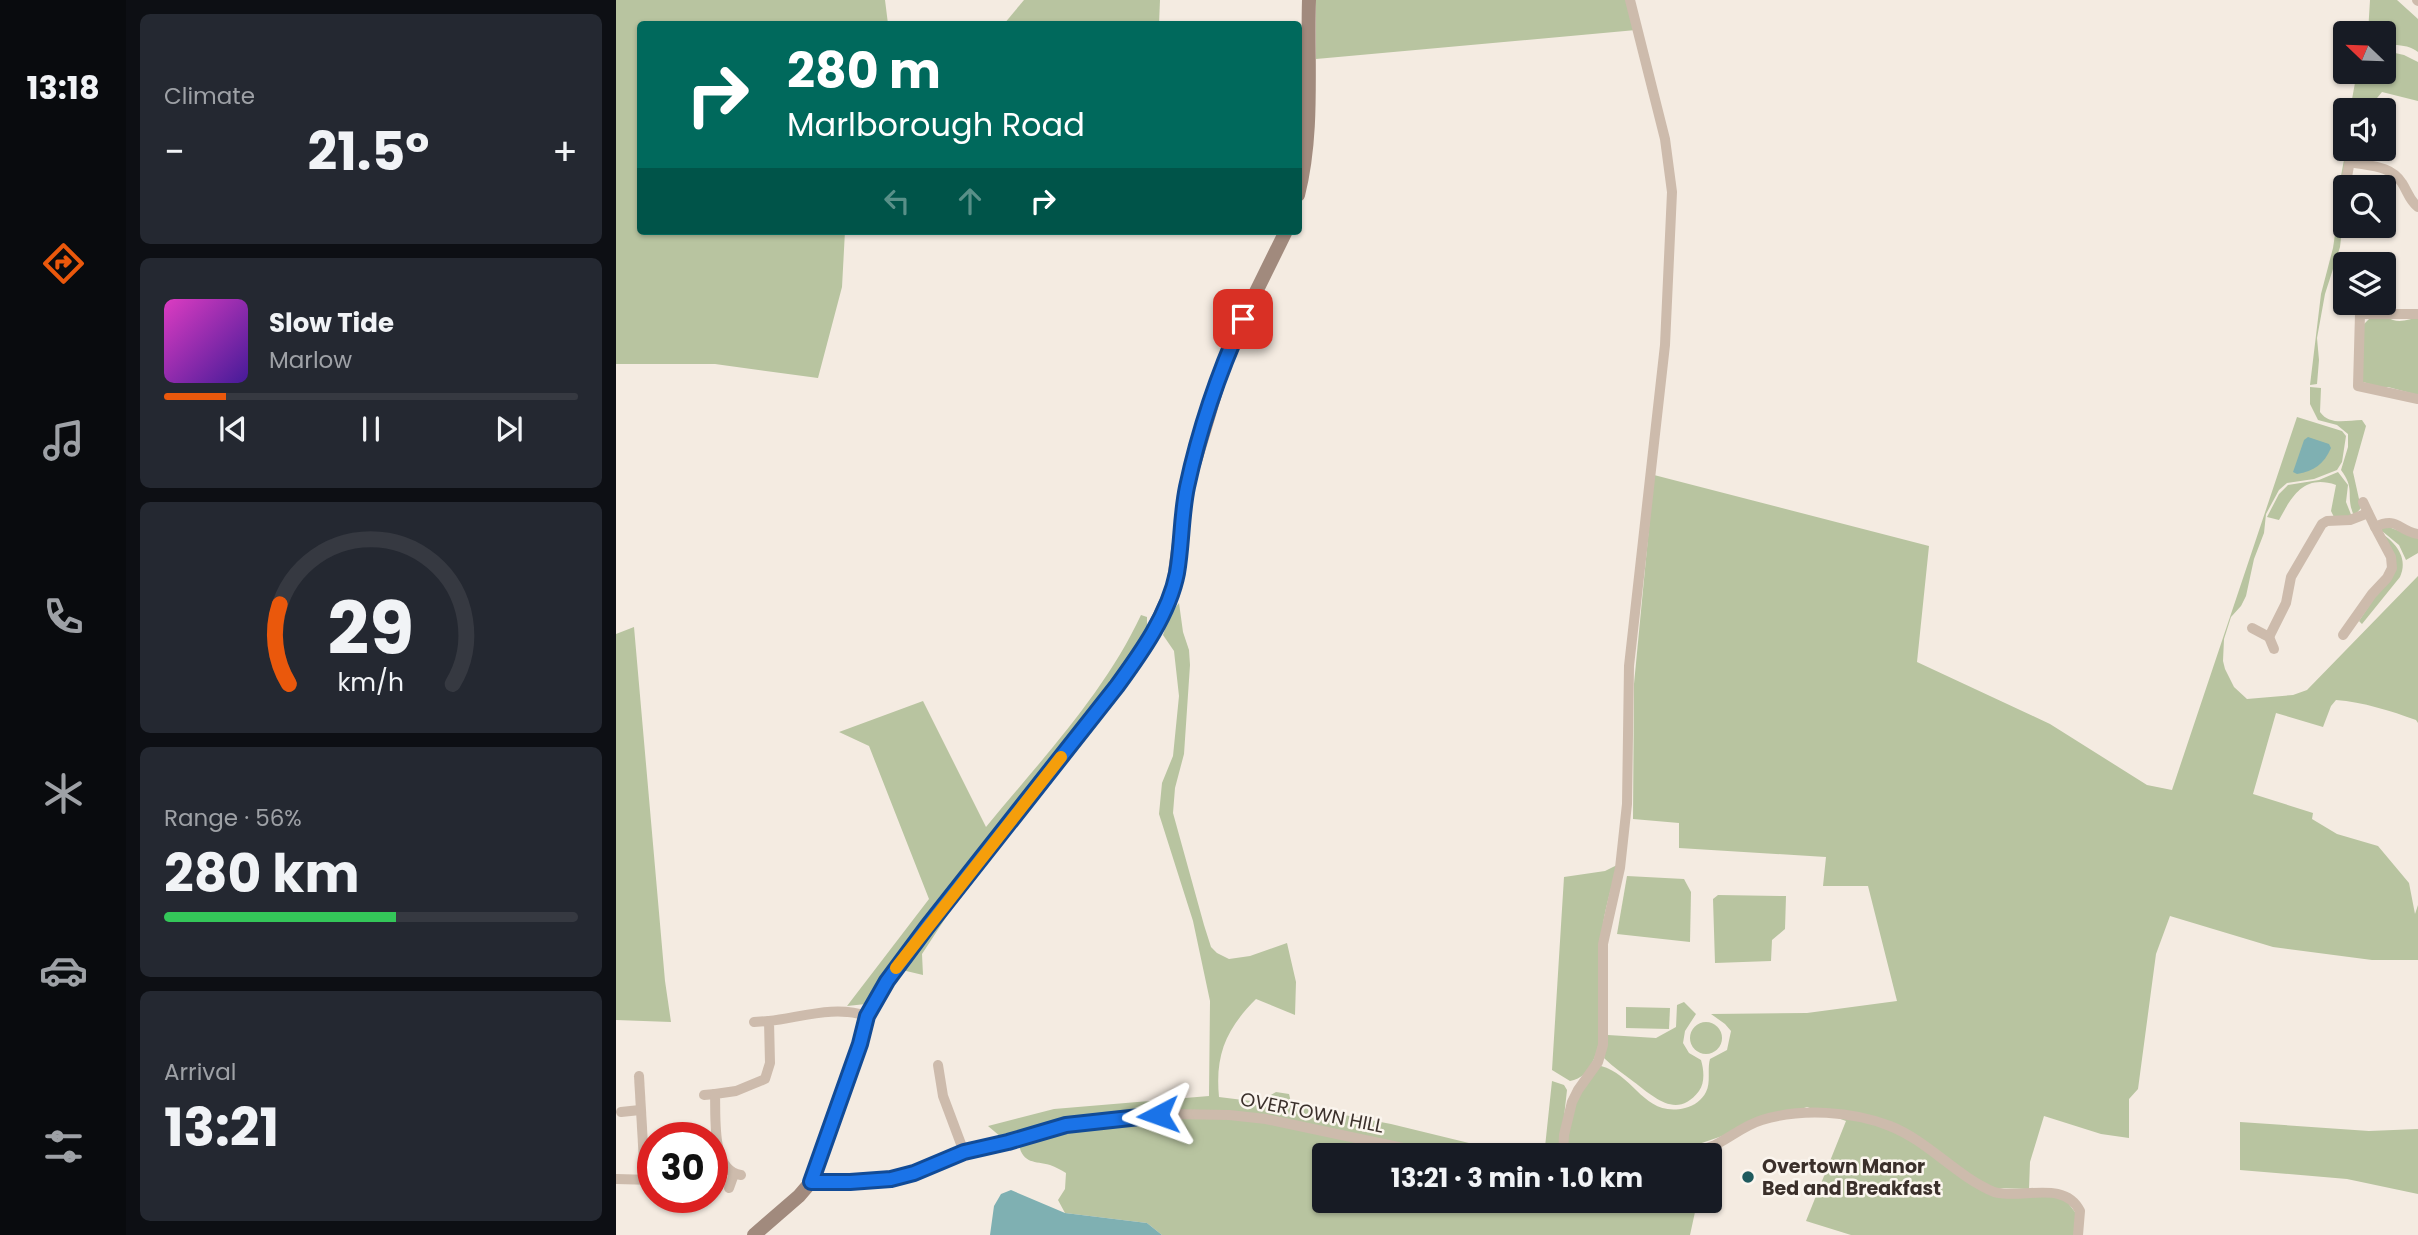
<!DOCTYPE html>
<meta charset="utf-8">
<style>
body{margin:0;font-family:Poppins,sans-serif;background:#242831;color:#f1f3f6;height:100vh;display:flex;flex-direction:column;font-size:26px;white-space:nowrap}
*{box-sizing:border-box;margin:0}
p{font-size:23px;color:#9ea1a6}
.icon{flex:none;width:38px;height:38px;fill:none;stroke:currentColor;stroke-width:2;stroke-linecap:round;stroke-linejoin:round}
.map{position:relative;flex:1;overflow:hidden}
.details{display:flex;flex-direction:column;gap:14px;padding:14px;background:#0d0f14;width:490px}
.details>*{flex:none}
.guide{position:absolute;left:21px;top:21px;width:665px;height:214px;border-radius:7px;box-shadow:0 2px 5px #0004;background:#00695c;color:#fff;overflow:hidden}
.needle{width:46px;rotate:293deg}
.buttons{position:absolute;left:1717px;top:21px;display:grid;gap:14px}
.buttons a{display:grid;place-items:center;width:63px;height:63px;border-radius:7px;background:#171b24;box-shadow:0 2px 5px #0004;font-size:35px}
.speed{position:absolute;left:21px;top:1122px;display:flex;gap:14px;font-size:35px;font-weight:700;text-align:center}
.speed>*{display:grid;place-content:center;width:91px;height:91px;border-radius:50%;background:#171b24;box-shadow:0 2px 5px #0004;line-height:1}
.speed .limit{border:10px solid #d22;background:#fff;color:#111}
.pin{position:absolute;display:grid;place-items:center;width:60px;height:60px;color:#fff;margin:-30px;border-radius:14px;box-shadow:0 4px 10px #0006}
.me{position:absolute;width:77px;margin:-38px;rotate:266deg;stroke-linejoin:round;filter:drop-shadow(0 0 5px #0008)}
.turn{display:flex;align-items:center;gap:24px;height:147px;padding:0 35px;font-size:32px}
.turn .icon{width:91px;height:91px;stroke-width:2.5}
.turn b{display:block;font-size:49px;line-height:60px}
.lanes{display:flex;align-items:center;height:66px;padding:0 35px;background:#0003;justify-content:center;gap:35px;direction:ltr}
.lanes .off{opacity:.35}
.big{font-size:52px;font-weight:700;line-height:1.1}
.details .tile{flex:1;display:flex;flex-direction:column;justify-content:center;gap:10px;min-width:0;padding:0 24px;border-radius:10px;background:#242831}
.details .dial{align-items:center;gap:0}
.dial svg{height:182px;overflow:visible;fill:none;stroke:#363941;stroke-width:7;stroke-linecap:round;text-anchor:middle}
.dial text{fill:#f1f3f6;stroke:none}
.song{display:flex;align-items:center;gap:21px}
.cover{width:84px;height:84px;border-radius:10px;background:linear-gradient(135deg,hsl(310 70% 55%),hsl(260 70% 35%))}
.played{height:7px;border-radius:4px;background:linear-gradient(90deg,#ea580c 15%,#363941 15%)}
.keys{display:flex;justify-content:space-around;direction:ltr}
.heat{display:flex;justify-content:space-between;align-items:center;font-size:38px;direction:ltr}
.charge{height:10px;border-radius:5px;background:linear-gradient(90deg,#34c759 56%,#363941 0)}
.trip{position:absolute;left:696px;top:1143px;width:410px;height:70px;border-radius:7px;background:#171b24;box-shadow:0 2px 5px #0004;font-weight:700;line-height:70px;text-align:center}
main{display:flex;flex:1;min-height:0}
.dock{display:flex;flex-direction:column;width:126px;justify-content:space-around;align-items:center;background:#090b0e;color:#9ea1a6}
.dock .icon{width:49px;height:49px}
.dock .on{color:#ea580c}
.dock b{font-size:32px;color:#f1f3f6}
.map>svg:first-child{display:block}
</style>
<main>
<nav class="dock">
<b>13:18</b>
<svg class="icon on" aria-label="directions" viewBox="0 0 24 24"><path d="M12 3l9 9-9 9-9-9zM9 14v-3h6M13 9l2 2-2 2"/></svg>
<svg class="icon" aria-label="music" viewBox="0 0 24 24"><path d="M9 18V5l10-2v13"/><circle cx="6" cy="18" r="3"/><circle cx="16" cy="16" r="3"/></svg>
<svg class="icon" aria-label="phone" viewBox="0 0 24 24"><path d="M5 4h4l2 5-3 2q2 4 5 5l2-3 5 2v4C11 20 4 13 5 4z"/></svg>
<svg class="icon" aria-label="climate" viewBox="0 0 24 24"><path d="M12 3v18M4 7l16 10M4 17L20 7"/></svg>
<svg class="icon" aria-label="car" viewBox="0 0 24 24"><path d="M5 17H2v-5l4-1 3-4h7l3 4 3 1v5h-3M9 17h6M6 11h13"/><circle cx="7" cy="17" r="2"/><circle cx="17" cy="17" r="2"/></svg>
<svg class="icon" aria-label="filters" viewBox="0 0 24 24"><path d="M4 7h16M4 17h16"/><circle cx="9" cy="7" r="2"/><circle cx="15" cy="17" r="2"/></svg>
</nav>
<section class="details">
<div class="tile"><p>Climate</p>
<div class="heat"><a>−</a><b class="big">21.5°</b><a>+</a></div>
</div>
<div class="tile">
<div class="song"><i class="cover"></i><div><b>Slow Tide</b><p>Marlow</p></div></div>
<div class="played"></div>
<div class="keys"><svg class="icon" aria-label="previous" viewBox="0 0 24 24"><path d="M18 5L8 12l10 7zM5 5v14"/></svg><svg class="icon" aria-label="pause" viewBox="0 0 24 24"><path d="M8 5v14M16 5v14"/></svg><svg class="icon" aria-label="next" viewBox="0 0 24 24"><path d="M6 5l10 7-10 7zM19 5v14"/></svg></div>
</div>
<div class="tile dial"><svg viewBox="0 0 100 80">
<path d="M14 69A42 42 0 1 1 86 69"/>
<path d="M14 69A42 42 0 0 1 10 34" stroke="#ea580c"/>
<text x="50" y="56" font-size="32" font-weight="700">29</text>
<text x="50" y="72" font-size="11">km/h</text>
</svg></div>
<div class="tile"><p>Range · 56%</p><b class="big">280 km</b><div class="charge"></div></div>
<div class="tile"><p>Arrival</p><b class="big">13:21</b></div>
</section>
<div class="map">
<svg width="1802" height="1235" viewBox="0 0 1802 1235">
<rect width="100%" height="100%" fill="#f4ebe1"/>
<!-- green -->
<g fill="#b8c4a0">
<path d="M0 0H269L272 24H24V231H229L226 287 202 378 99 364H0Z"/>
<path d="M408 0H544L543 24H388Z"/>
<path d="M700 0H1010L1020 30 700 59Z"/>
<path d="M1754 0H1781L1802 19V52C1793 45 1779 44 1768 46V33H1752Z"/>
<path d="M1779 53 1788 55 1802 62V101L1766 92 1751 110H1734L1741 72H1768V56Z"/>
<path d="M1730 149H1733L1725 188 1728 212 1724 247 1709 294 1701 338 1703 360 1701 384 1694 385 1705 294 1717 248 1720 227 1719 208Z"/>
<path d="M1771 317C1780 324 1793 320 1802 317V395L1772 387 1767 388 1747 382 1746 380 1747 325 1754 318Z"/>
<path d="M1694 387 1705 388 1704 412C1714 426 1731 420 1746 420L1750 426 1737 472 1745 508 1738 516C1729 495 1740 490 1725 470L1732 447V434L1721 425 1702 420 1694 404Z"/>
<path d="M1681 417 1726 431 1730 436 1726 462 1721 470 1698 479 1671 483 1663 490 1650 514 1648 533 1638 559 1630 596 1625 606 1615 617 1608 639 1607 661 1609 669 1618 687 1631 699 1677 695 1691 690 1802 576V723L1800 720C1775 711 1747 702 1720 700L1715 706 1707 727 1660 713 1637 794 1697 813 1696 819 1721 834 1762 846 1793 883 1799 914 1802 905V960H1756L1657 947 1554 916 1540 954 1522 1089 1513 1099V1138L1485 1134 1428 1116 1414 1162 1413 1189 1382 1188 1449 1199 1462 1216 1459 1235H1235L1190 1221 1230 1121 1191 1107 1077 1146 1076 1155H952L929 1147 936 1081 948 1085 951 1090 948 1117 963 1091 985 1066C1019 1075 1028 1118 1069 1108 1078 1106 1086 1100 1090 1092 1095 1082 1091 1070 1094 1059L1111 1050 1115 1031 1109 1024 1095 1014 1191 1013 1281 1001 1252 886H1207L1210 857 1063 848V823L1017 819 1018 684 1038 475 1313 546 1301 662 1434 724 1531 785 1556 790Z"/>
<path d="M1722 472 1732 485 1730 502 1736 517H1718L1715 511 1720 485C1688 474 1676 496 1663 520L1651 517 1663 494 1672 485 1703 480Z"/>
<path d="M1770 526 1802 538V553L1790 560 1783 545 1766 531V529Z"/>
<path d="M1768 535C1782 545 1792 560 1784 577L1746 624 1743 621 1761 594 1774 579Z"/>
<path d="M563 603 567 632 573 650 574 665 568 754 559 788 557 813 588 925 595 947 601 953 613 959 634 956 671 943 680 982 679 1015 640 999C610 1029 599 1055 603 1097L643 1102 660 1092 673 1094 675 1102 682 1106 775 1124 894 1153 912 1155H709V1200L1037 1201 1079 1212 1074 1235H546L531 1223 449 1213 442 1200 449 1189 450 1173C445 1170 440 1167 434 1165 419 1161 407 1164 403 1145L466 1130 541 1124 473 1117 385 1137 372 1126 438 1109 593 1096 594 1001 577 921 543 814 546 783 557 756 563 696 558 651 547 635 554 614Z"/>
<path d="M525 615 531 617V630L489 693 370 846 361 875 342 899 306 954 307 975 286 970 250 1004 231 1006 313 899 253 746 223 732 307 701 370 827C425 760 488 694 525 615Z"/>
<path d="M18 627 49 981 55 1022 0 1020V634Z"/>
<path d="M1001 865C996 887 988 910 986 933 984 967 999 1074 954 1081L936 1070 948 877 989 871Z"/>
<path d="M1011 876 1068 879 1075 892 1074 942 1001 934Z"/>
<path d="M1102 895 1170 896 1169 929 1156 940 1155 961 1099 963 1097 899Z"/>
<path d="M1068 1002 1080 1014 1069 1031 1067 1043 1073 1053 1085 1060C1088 1070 1089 1083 1083 1091 1061 1120 1038 1097 1018 1082 1008 1074 997 1067 988 1058L992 1035 1040 1038 1060 1027 1061 1005Z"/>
<path d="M1010 1007 1054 1008 1053 1029 1010 1028Z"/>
<circle cx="1090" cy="1038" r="16"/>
<path d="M1624 1122 1753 1131 1802 1129V1194L1731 1179 1624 1170Z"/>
</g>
<!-- water -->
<g fill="#7fb0b2">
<path d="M1692 437 1713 444 1715 448C1708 464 1698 471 1681 474L1677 472 1688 440Z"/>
<path d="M395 1190 449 1213 531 1223 546 1235H553H374L378 1206 385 1194Z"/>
</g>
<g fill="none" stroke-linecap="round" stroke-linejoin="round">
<!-- street -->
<g stroke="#cdbbac" stroke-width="10">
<path d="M1801 0 1802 1"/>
<path d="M1734 162C1753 166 1775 165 1786 183 1792 192 1793 200 1802 207"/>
<path d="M1729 188 1736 149"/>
<path d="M1802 314H1744L1742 386 1802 399"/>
<path d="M1747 502 1759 527C1782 516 1782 531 1802 534"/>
<path d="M1636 628 1653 637 1658 649"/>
<path d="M1727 635 1756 594 1771 578 1776 568 1775 557 1759 527"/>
<path d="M1653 637 1670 603 1675 577 1706 524 1711 521 1734 520 1752 513"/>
<path d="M138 1022 153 1021"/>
<path d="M322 1065 327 1096 348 1152"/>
<path d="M23 1076 29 1179"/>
<path d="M88 1095 99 1094"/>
<path d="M5 1112 24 1110"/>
<path d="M947 1155 948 1135 956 1102 962 1090 982 1062 987 1045V944L1004 868 1011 804 1013 666 1049 345 1056 192 1049 139 1014 0"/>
<path d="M1041 1155C1060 1153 1081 1153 1099 1145 1115 1137 1129 1125 1146 1120 1185 1108 1236 1111 1274 1126 1312 1141 1340 1176 1378 1192 1405 1200 1448 1179 1464 1211L1462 1235"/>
<path d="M125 1175C95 1171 100 1118 99 1094L120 1091 149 1079 154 1063 153 1021C186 1017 219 1005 251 1016"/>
<path d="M0 1179 37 1180"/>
<path d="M195 1182H234L275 1179 298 1173 348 1152 392 1142 450 1125 489 1119 557 1114 613 1115 650 1119 820 1155"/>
<path d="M113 1188 118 1174"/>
</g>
<!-- secondary -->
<g stroke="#a18a7d" stroke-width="14">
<path d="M682 195C698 132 691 64 693 0"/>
<path d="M138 1235 183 1196 195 1182 244 1044 251 1016 271 981 297 944 492 697 535 635 557 587 570 491 605 374 636 300 670 231"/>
</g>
</g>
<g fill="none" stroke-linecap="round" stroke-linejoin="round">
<!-- route casing -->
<g stroke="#114b97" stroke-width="18">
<path id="route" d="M542 1115 450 1125 392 1142 348 1152 298 1173 275 1179 234 1182H195L244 1044 251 1016 271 981 311 927 501 686C525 653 553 614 561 573 566 544 565 516 571 487 583 431 603 372 627 319"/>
</g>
<!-- route -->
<use href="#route" stroke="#1a73e8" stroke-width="12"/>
<!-- slow -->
<path stroke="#f59e0b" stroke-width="12" d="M280 968 445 757"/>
</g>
<!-- markers -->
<circle fill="#1f5a5e" stroke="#fbf5ee" stroke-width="2.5" cx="1132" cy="1177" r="7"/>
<g text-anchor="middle" stroke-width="5" stroke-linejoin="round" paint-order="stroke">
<!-- street labels -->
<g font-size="19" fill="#3b302b" stroke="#fbf5ee">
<text transform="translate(696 1112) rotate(11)" y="7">OVERTOWN HILL</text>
</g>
<!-- poi labels -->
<g font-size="19" font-weight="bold" fill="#3b302b" stroke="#fbf5ee" text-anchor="start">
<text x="1146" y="1173">Overtown Manor<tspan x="1146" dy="22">Bed and Breakfast</tspan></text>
</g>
</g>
</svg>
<div class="buttons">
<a><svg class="needle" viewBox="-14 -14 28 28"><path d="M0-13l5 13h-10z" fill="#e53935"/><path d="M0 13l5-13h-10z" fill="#9ea1a6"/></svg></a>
<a><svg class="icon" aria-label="sound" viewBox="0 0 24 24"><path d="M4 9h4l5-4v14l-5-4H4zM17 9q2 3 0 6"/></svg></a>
<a><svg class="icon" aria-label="search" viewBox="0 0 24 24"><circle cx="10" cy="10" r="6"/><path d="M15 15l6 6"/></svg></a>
<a><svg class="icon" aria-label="layers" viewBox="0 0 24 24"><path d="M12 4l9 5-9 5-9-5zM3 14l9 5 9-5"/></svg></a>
</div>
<div class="speed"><div class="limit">30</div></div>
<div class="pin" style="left:627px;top:319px;background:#d93025"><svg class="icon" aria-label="arrive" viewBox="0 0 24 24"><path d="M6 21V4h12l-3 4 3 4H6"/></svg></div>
<svg class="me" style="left:542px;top:1115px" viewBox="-20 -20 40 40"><path d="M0-17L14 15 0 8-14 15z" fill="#1a73e8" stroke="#fff" stroke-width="4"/></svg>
<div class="trip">13:21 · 3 min · 1.0 km</div>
<div class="guide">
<div class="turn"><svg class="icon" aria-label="right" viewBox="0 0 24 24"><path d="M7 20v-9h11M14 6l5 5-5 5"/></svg><div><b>280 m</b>Marlborough Road</div></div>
<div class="lanes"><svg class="icon off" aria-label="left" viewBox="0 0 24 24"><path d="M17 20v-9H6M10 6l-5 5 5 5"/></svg><svg class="icon off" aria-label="ahead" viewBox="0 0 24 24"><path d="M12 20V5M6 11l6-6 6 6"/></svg><svg class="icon" aria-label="right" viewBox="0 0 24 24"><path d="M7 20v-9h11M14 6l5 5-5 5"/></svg></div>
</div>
</div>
</main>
